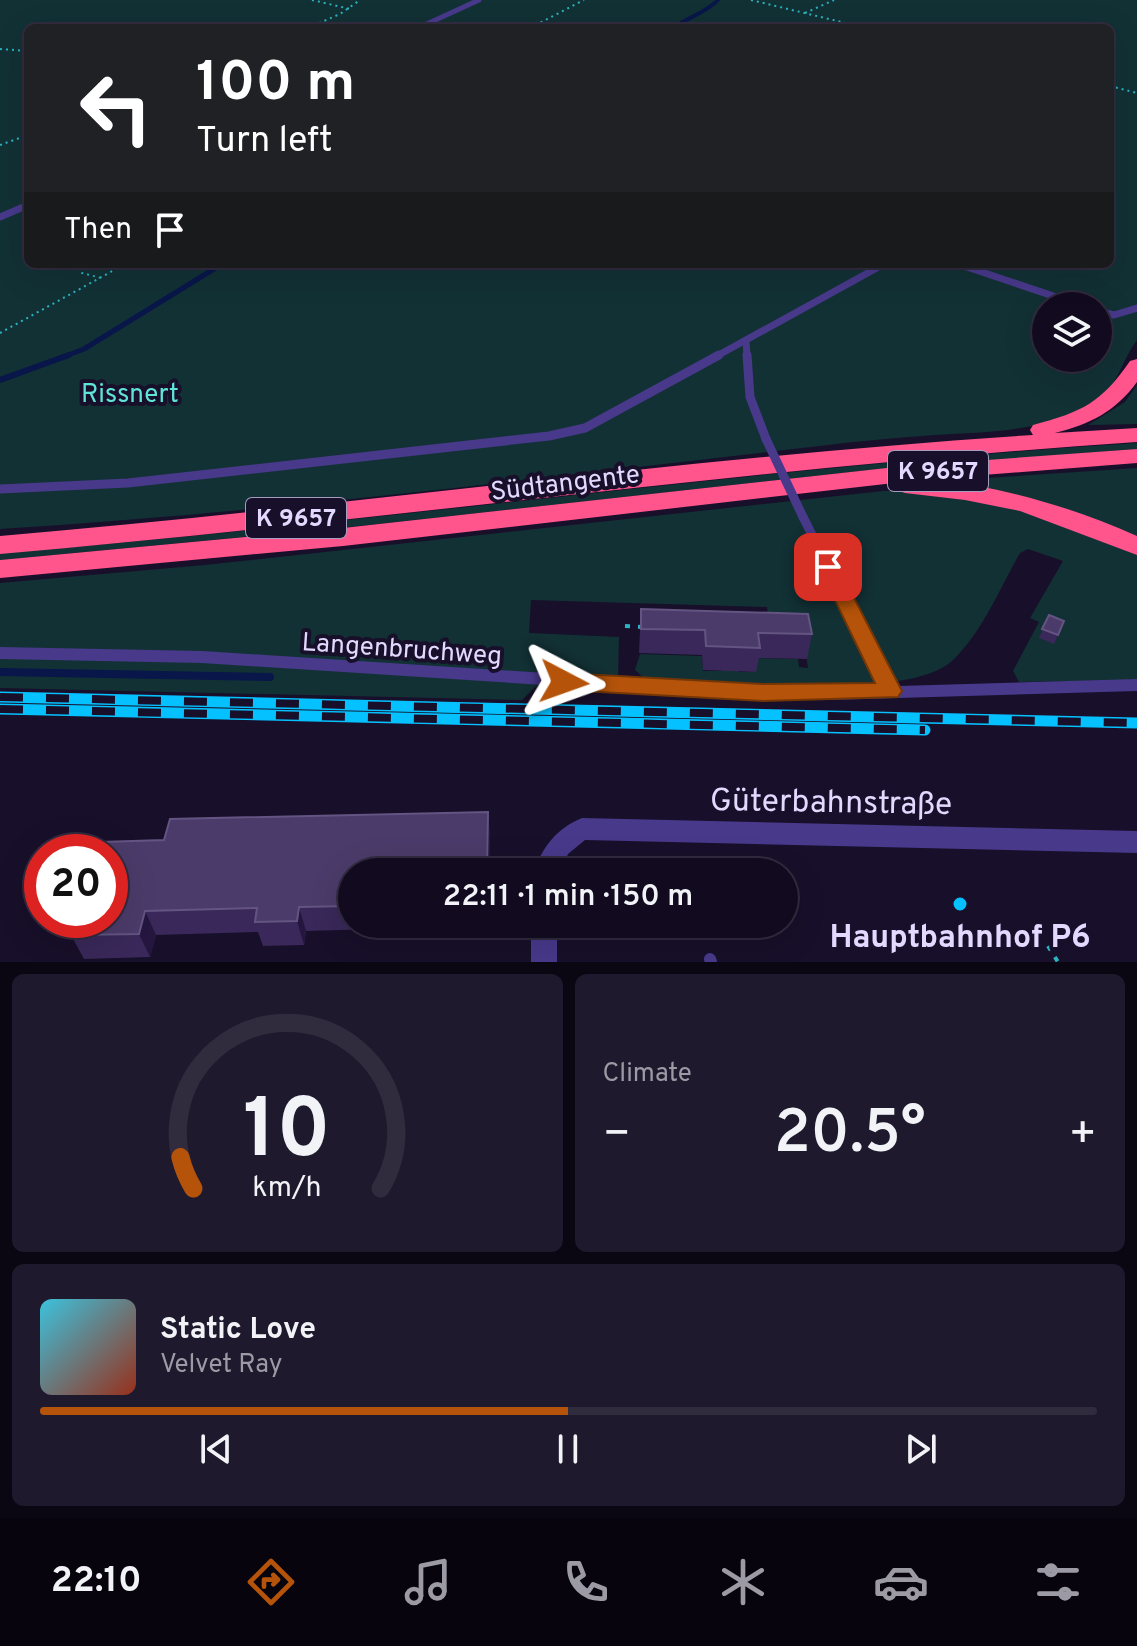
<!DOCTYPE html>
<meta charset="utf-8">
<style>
body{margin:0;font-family:Overpass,sans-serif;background:#1f192d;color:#f1f3f6;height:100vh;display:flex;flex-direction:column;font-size:30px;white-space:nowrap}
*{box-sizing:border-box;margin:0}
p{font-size:26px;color:#9c9ba5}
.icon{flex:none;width:44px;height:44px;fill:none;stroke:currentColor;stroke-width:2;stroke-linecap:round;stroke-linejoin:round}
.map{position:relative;height:962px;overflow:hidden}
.sheet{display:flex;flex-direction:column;gap:12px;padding:12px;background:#0a0612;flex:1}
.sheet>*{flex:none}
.hud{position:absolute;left:24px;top:24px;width:1090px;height:244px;border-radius:12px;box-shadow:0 8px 32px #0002,0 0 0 2px #312b3e;background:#202124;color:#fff;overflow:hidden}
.buttons{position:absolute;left:1032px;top:292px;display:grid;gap:16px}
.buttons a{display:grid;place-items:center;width:80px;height:80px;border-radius:50%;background:#120b20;box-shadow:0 8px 32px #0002,0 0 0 2px #312b3e;font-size:40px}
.speed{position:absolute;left:24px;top:834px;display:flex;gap:16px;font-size:40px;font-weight:700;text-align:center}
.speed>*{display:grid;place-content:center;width:104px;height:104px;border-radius:50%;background:#120b20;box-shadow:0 8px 32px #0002,0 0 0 2px #312b3e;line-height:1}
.speed .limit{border:12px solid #d22;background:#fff;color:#111}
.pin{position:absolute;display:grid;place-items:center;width:68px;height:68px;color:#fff;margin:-34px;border-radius:16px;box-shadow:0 4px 12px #0006}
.me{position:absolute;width:88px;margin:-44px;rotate:94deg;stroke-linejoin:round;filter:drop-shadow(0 0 6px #0008)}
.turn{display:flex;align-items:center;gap:28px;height:168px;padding:0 40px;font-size:36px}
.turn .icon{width:104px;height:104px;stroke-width:2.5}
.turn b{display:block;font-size:56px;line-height:68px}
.then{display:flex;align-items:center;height:76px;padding:0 40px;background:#0003;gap:16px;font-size:30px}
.big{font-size:60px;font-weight:600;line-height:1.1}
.sheet .tile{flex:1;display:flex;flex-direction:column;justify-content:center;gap:12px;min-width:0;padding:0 28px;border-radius:12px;background:#1f192d}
.sheet .dial{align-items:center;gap:0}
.dial svg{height:208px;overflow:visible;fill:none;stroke:#312b3e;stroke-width:7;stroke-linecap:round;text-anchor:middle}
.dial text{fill:#f1f3f6;stroke:none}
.song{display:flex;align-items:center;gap:24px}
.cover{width:96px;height:96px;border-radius:12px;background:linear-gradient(135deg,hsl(190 70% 55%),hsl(10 70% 35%))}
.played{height:8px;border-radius:4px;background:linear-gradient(90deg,#b45309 50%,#312b3e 50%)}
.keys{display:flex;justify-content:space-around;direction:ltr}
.heat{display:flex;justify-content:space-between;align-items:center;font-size:44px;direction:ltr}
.sheet .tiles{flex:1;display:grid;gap:12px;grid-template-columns:1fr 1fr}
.tile:last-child{grid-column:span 2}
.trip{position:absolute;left:338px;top:858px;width:460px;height:80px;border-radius:40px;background:#120b20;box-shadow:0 8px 32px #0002,0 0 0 2px #312b3e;font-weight:600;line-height:80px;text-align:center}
.tab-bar{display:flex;height:128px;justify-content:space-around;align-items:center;background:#07040d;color:#9c9ba5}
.tab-bar .icon{width:56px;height:56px}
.tab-bar .active{color:#b45309}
.tab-bar b{font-size:36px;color:#f1f3f6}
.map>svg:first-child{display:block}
</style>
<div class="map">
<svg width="1137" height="962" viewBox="0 0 1137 962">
<rect width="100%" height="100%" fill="#180f2a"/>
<!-- green -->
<g fill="#123135" fill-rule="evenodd">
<path d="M0 0H478L416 28H28V202L0 214Z"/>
<path d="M482 0H1137V340C1120 363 1117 392 1088 407 1040 432 987 432 935 435 896 438 858 441 820 446 547 477 274 512 0 529V218L28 206V264H1110V28H421ZM1046 306H1098V358H1046Z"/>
<path d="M1137 385V424L1088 425 1125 402Z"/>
<path d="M1137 443V449L860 471 369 525 0 560V553C380 523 757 467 1137 443Z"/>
<path d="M1137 468V540L953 483 958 480Z"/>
<path d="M883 491H911L1010 506 1137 553V680L1019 682 1013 671 1039 622 1030 618 1063 561 1028 549 1020 553C1000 588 982 633 952 661 909 702 707 682 645 679L635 670 640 654 702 656 703 671H722L721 656 739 672H756L755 658 798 659 799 667 808 668 804 639 771 637 767 607 531 600 529 633 619 637 618 680 548 675 522 700 0 688V583L205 565Z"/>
</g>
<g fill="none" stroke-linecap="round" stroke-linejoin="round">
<!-- stream-far3 -->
<path stroke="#08164a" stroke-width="4" d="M673 28C688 17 706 13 718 0"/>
<!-- stream-far2 -->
<path stroke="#08164a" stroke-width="5" d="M63 357 84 349 222 264"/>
<!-- stream-far1 -->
<path stroke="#08164a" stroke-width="6" d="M0 380 69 355"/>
<!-- stream -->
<path stroke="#08164a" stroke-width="8" d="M0 672 270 677"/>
<!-- path-far1 -->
<g stroke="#2bb3c1" stroke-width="2" stroke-dasharray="2 4" stroke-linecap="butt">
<path d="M312 0 350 9"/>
<path d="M751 0 866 28"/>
<path d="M805 13 834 0"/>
<path d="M308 28 340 14 360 0"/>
<path d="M530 28 584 0"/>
<path d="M0 49 28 51"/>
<path d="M1110 86 1137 93"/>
<path d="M0 145 28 135"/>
<path d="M73 264 82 273 101 278"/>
<path d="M0 333 125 264"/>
</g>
<!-- path -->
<g stroke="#2bb3c1" stroke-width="4" stroke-dasharray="5 8" stroke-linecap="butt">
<path d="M625 626 644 627"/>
<path d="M1048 946 1058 962"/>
</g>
<!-- lane-far3 -->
<path stroke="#48398b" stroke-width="5" d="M418 28 479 0"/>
<!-- lane-far2 -->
<g stroke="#48398b" stroke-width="7">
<path d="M0 217 28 205"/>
<path d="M958 264 1083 306"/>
<path d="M1098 311 1114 315 1137 308"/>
<path d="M746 341 747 357"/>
<path d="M715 357 884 264"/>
</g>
<!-- lane-far1 -->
<g stroke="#48398b" stroke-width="9">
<path d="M747 355 750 397 766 439"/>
<path d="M0 489 128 483 549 436 585 428 719 355"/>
<path d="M803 517 855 620"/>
</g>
<!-- lane -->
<g stroke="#48398b" stroke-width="12">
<path d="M854 618 891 691"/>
<path d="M0 653 202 657 763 693 830 694 1137 685"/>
<path d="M710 959 711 962"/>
</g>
<!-- street -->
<g fill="#48398b" fill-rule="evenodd">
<path d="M582 818 1137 831V853L585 840 568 854 560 872H534C542 847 557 828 582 818Z"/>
<rect x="531" y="924" width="26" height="38"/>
</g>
<!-- highway -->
<g fill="#ff548c" fill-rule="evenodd">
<path d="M1137 359V382C1115 412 1090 424 1055 433L1137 428V442C757 467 380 521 0 554V536C345 507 688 457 1033 435L1030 430 1033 425C1082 412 1101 403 1130 361Z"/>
<path d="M1137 449V463L932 479C1003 487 1072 507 1137 536V555L1020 511 965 500 905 493 896 490 894 483 343 546 0 578V560L343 528 905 466Z"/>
</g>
<!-- rail casing -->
<g stroke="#05c1ff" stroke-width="11">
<g id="rail">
<path d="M0 697 1137 723"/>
<path d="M0 709 925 730"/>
</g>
</g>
<!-- rail -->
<use href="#rail" stroke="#180f2a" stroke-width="8" stroke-dasharray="23" stroke-linecap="butt"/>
<!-- lane-bridge -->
<path stroke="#48398b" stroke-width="9" d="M766 439 803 517"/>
</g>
<!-- wall -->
<g fill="#392859">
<path d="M641 609 812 634 807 659 759 658 756 672 703 670 702 655 639 653Z"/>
<path d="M1049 615 1064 621 1054 644 1039 638Z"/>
<path d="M488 812 490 836 489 872H352V924H488V926L306 931 304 945 263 946 258 932 156 935 150 957 84 959 71 935 164 840Z"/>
</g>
<!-- shaded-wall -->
<g fill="#24163e">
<path d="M488 812 490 836 489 872H487Z"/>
<path d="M299 907 306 931 304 945 297 921Z"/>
<path d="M145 911 156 935 150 957 139 934Z"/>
</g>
<!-- building -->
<g fill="#4b3b6a" stroke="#635482" stroke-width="2">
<path d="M641 609 808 614 812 634 758 633 760 648 706 646 705 630 641 629Z"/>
<path d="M1049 615 1064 621 1058 635 1042 629Z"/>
<path d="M488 812 487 872H352V906L299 907 297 921 255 922 257 908 145 911 139 934 71 935 76 920H110V852H97L101 842 164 840 170 819Z"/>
</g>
<!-- route -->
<path fill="#b45309" stroke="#753606" stroke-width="2" d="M828 560 838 567 902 691 898 697 763 701 564 690 556 688 553 682 556 676 564 673 763 684 875 683 819 567Z"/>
<!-- markers -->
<circle fill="#05c1ff" stroke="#180f2a" stroke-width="3" cx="960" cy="904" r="8"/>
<g text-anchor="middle" stroke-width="8" stroke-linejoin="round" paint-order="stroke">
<!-- shield labels -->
<g fill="#180f2a" stroke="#a69cbf" stroke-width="2">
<rect x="888" y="451" width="100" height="40" rx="6"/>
<rect x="246" y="498" width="100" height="40" rx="6"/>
</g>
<g font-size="24" font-weight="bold" fill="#e3d9ff">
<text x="938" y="479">K 9657</text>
<text x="296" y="526">K 9657</text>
</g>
<!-- park labels -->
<g font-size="26" fill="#5ee5d8" stroke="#180f2a">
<text x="130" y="402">Rissnert</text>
</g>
<!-- street labels -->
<g font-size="26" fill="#e3d9ff" stroke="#180f2a">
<text transform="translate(565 482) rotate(-7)" y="9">Südtangente</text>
<text transform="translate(402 648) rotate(4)" y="9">Langenbruchweg</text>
</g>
<!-- near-street labels -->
<g font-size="32" fill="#e3d9ff" stroke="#180f2a">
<text transform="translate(831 801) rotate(1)" y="11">Güterbahnstraße</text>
</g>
<!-- near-poi labels -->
<g font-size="32" font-weight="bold" fill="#e3d9ff" stroke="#180f2a">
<text x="960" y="947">Hauptbahnhof P6</text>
</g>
</g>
</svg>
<div class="buttons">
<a><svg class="icon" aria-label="layers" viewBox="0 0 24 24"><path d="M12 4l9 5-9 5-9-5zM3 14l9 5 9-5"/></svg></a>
</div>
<div class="speed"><div class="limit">20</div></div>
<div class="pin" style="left:828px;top:567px;background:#d93025"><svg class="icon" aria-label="arrive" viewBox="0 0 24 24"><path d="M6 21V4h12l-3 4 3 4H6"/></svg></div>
<svg class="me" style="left:564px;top:682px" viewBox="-20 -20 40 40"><path d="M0-17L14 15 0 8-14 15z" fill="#b45309" stroke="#fff" stroke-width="4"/></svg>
<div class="trip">22:11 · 1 min · 150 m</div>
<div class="hud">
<div class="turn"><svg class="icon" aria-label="left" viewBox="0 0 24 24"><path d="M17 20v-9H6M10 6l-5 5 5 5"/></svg><div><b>100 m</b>Turn left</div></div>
<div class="then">Then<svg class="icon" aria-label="arrive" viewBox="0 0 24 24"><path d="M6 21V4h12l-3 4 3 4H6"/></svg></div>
</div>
</div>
<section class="sheet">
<div class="tiles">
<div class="tile dial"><svg viewBox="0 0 100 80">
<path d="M14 69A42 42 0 1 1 86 69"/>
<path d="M14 69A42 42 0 0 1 9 57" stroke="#b45309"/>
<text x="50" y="56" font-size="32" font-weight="700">10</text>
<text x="50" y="72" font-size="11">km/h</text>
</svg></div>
<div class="tile"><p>Climate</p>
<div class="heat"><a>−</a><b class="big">20.5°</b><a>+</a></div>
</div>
<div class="tile">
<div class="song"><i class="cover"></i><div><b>Static Love</b><p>Velvet Ray</p></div></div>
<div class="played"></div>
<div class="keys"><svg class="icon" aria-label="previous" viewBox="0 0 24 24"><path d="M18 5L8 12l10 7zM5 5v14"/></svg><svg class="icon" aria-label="pause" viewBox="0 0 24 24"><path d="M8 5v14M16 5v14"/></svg><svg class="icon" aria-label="next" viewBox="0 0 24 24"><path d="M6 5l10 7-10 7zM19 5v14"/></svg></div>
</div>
</div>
</section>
<nav class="tab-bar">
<b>22:10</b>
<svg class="icon active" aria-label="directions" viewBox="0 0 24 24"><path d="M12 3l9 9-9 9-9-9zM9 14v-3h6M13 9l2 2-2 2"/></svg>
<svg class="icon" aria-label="music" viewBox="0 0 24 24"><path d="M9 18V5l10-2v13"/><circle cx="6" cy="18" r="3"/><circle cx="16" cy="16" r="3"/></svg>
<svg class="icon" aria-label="phone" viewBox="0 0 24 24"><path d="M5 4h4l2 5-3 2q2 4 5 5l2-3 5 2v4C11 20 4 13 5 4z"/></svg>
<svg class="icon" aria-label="climate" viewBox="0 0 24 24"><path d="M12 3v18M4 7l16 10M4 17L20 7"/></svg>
<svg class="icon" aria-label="car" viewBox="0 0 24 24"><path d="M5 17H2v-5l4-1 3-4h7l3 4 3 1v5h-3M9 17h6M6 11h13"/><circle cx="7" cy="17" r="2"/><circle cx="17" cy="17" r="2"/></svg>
<svg class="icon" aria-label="filters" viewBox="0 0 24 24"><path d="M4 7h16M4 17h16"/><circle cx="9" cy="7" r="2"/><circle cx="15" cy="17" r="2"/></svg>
</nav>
